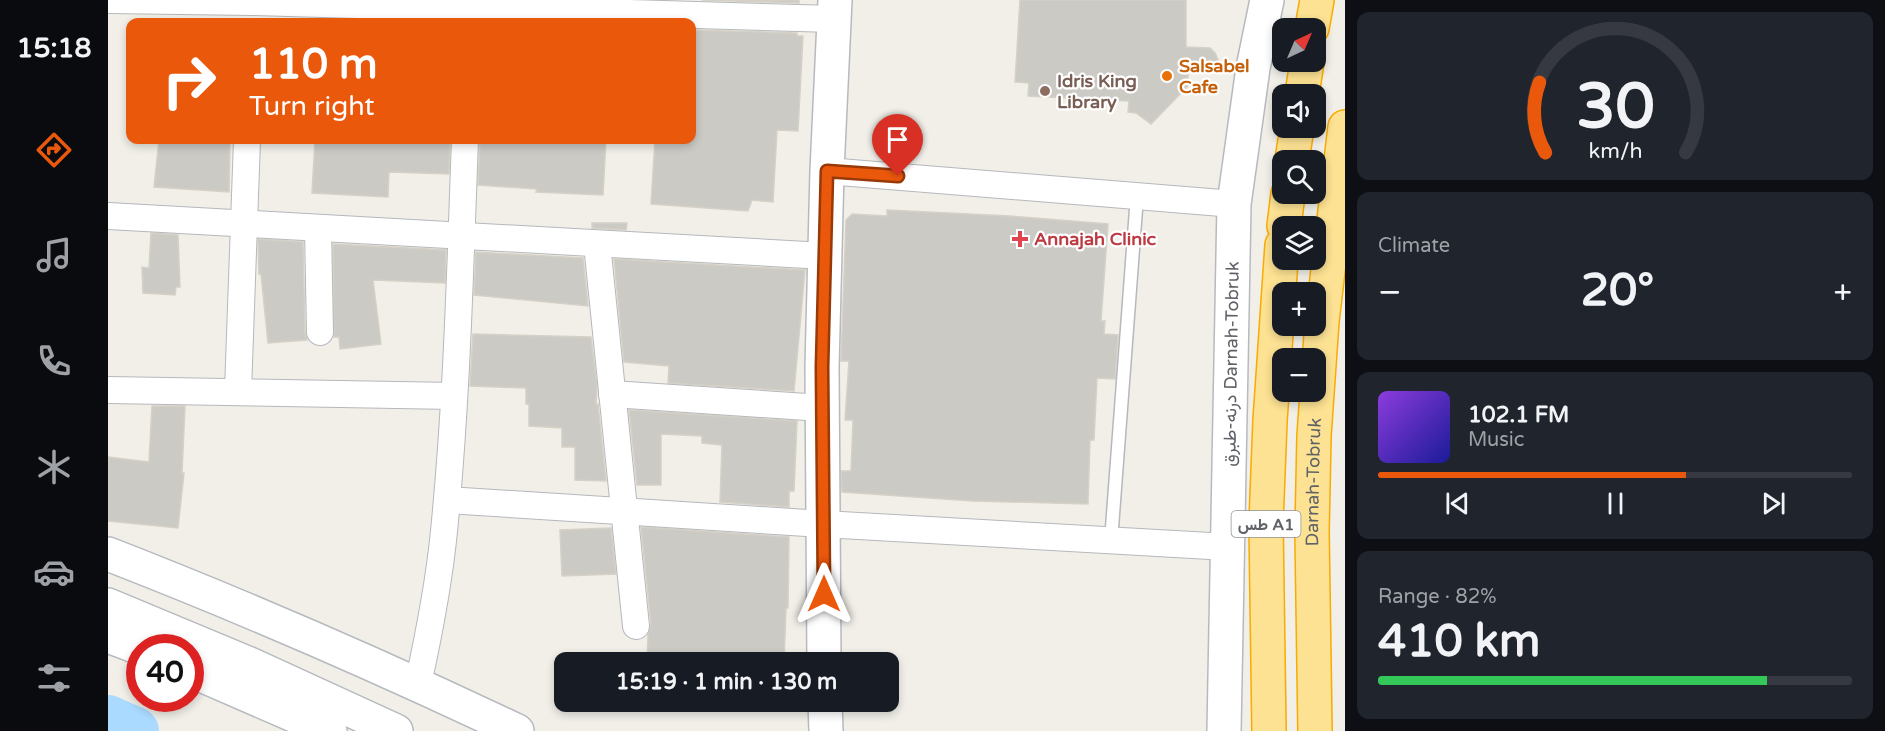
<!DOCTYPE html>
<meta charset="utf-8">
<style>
body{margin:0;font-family:"Varela Round",Vazirmatn,sans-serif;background:#20242c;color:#f1f3f6;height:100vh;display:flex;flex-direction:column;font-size:22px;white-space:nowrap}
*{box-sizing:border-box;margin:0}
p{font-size:20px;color:#9ea1a6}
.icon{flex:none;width:33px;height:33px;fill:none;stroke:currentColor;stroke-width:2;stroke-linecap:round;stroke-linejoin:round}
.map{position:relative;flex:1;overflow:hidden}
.side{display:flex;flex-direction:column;gap:12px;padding:12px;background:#0d0f14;width:540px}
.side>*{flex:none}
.hud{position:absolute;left:18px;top:18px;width:570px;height:126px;border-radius:12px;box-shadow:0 3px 9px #0003;background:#ea580c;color:#fff;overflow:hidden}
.needle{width:39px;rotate:44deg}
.buttons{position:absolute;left:1164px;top:18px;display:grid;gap:12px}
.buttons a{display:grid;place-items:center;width:54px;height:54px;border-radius:12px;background:#171b24;box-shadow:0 3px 9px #0003;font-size:30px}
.speed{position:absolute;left:18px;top:634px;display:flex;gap:12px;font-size:30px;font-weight:700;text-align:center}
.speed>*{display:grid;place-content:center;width:78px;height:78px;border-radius:50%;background:#171b24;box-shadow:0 3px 9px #0003;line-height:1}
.speed .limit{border:9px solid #d22;background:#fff;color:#111}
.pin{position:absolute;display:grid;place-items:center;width:51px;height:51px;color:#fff;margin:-62px -26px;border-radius:50% 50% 50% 0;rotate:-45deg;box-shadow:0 0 6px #0007}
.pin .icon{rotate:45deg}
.me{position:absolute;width:66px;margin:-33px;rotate:0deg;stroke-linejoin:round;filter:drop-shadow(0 0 4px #0008)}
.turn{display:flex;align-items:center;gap:21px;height:126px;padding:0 24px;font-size:27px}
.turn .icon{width:78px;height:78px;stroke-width:2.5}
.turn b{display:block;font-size:42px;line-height:51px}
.big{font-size:45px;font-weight:800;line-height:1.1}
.side .card{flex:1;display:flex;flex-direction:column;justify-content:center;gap:9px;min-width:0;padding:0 21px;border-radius:12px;background:#20242c}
.side .dial{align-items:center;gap:0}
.dial svg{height:156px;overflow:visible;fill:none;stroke:#363941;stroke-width:7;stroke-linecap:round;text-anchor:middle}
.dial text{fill:#f1f3f6;stroke:none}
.song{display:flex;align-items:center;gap:18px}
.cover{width:72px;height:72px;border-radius:9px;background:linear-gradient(135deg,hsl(270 70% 55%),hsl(240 70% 35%))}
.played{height:6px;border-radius:3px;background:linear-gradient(90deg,#ea580c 65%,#363941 65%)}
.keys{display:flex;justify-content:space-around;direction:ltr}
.heat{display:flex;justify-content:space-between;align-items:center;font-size:33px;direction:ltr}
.charge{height:9px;border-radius:4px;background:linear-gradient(90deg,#34c759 82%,#363941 0)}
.trip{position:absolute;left:446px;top:652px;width:345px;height:60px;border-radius:12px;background:#171b24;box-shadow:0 3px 9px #0003;font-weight:800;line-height:60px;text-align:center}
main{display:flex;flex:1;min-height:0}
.menu{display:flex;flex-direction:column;width:108px;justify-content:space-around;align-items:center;background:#090b0e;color:#9ea1a6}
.menu .icon{width:42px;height:42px}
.menu .active{color:#ea580c}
.menu b{font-size:27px;color:#f1f3f6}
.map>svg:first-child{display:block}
</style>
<main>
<nav class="menu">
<b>15:18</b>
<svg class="icon active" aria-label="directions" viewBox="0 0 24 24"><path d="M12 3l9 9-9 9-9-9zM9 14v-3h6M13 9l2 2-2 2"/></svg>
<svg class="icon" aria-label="music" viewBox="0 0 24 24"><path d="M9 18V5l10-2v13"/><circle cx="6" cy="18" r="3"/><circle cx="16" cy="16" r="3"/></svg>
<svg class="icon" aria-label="phone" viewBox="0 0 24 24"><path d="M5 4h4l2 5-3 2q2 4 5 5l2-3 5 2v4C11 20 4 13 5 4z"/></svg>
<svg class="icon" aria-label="climate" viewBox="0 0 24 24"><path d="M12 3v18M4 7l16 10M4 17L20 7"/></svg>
<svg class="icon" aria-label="car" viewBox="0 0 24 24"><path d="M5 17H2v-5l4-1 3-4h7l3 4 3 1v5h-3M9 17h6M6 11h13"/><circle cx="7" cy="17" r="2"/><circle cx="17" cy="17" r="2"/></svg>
<svg class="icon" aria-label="filters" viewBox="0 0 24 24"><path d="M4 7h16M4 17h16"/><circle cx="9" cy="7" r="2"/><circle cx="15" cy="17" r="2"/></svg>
</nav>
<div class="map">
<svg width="1237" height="731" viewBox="0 0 1237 731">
<rect width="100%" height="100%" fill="#f1efe8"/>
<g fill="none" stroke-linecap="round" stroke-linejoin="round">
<!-- river -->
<path stroke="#aadaff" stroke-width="48" d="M0 719 27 731"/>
</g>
<!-- building -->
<g fill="#cccac5" stroke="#d6d1c6" stroke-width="1.5">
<path d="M594 0H691V3Z"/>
<path d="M912 0H1078V47L1102 48 1107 53 1111 62 1109 69 1103 73H1080V86L1043 124 1028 113 1020 112 1021 101 920 96 921 83 907 82Z"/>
<path d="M584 30 689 33V36H695L690 131 669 130 665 202 644 200 640 211 543 204 547 140H584Z"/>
<path d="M51 140H122L121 192 46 187Z"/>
<path d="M207 140H342L341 174 281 172 280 197 204 193Z"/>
<path d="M372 140H498L495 195 428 192 429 189 370 185Z"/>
<path d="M779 210 902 216 1000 224 993 321H997L996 334 1010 335 1007 379 989 378 986 440H982L980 504 865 501 734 492 733 471H743L745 420H737L741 361H733L738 220 744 214 779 216Z"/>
<path d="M484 223H519L518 230 484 228Z"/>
<path d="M43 233 70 235 72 287H68L67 295 35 293 34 267 41 268Z"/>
<path d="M150 239 195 242 197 332 199 340 160 343 153 274H151Z"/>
<path d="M225 244 338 250 337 283 265 280 273 344 232 349 231 337H226Z"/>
<path d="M368 252 475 258 480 306 366 295Z"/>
<path d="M506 259 697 270 686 391 560 383 561 366 516 362Z"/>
<path d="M365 334 483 337 489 387 488 404H490L498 481 467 480V447H454V428L421 426V404H418V388L362 386Z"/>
<path d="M44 406H77L74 473H76L70 528 0 521V457L41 462Z"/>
<path d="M521 410 689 421 686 491H681V507L612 502 614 445 594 443V436L553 434V485H529Z"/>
<path d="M533 527 681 537 680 608H678L676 663H539L540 634 543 624Z"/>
<path d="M503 528 508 574 454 576 452 530Z"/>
</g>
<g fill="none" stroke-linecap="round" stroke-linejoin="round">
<!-- lane casing -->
<g stroke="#b5b8bc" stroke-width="15">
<path id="lane" d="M1003 541 1029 196"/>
</g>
<!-- street casing -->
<g stroke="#b5b8bc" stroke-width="28">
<g id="street">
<path d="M0 0 144 2 726 19"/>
<path d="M719 171 1126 204"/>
<path d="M0 216 717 256"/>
<path d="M210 229 212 332"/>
<path d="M489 244 528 626"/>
<path d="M0 390 346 396"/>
<path d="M130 391 139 140"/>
<path d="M504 394 714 408"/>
<path d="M339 500 715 524 1120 547"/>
<path d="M310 684C321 634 331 583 336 531 349 401 352 270 357 140"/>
</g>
</g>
<!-- secondary casing -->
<g stroke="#b6babf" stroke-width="36">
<g id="secondary">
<path d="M0 554C139 608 274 667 409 731"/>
<path d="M0 605 144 665 288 731"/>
<path d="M0 636 32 648"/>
<path d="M716 663 714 367 719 171 727 0"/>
<path d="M82 670 222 731"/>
<path d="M717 702 718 731"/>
<path d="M1116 731 1126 204 1145 68 1159 0"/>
</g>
</g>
<!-- highway casing -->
<g stroke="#f9ab00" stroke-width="36">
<g id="highway">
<path d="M1204 28 1209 0"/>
<path d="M1194 94 1199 62"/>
<path d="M1184 160 1189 128"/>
<path d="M1176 226 1180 194"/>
<path d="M1161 731 1158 523 1162 421 1174 245"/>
<path id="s1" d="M1207 731 1204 532 1206 436 1214 321 1237 127"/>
</g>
</g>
<!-- lane -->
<use href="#lane" stroke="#fff" stroke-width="12"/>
<!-- street -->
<use href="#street" stroke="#fff" stroke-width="26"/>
<!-- secondary -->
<use href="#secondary" stroke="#fff" stroke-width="33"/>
<!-- highway -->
<use href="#highway" stroke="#fde293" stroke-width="33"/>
</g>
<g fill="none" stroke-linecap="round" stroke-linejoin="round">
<!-- route casing -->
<g stroke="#983908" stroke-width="15">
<path id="route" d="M716 594 714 367 719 171 790 176"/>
</g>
<!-- route -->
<use href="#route" stroke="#ea580c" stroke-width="10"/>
</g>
<!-- markers -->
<circle fill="#e8710a" stroke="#fff" stroke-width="2" cx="1059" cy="76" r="6"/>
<circle fill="#8d6e63" stroke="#fff" stroke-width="2" cx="937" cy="91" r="6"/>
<path fill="#e0444e" stroke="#fff" stroke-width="2" d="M909 230h6v6h6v6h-6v6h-6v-6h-6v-6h6z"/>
<g text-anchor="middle" stroke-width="4.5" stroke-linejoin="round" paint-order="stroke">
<!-- shield labels -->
<rect fill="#fff" stroke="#8f9295" stroke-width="1.5" x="1123.5" y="511" width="69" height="26" rx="4.5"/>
<g font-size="16" font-weight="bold" fill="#5f6368">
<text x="1158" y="530">طس A1</text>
</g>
<!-- food labels -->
<g font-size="18" font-weight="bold" fill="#c56008" stroke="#fff" text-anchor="start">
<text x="1071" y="72">Salsabel<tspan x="1071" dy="21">Cafe</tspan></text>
</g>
<!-- education labels -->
<g font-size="18" font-weight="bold" fill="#785e54" stroke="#fff" text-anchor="start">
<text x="949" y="87">Idris King<tspan x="949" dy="21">Library</tspan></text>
</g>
<!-- health labels -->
<g font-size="18" font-weight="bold" fill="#be3a42" stroke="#fff" text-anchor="start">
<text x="926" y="245">Annajah Clinic</text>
</g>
<!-- street labels -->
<g font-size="18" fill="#5f6368" stroke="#fff">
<text transform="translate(1123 364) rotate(-89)" y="6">درنه-طبرق Darnah-Tobruk</text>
<text dy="6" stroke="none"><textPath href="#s1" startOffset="249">Darnah-Tobruk</textPath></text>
</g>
</g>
</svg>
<div class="buttons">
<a><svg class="needle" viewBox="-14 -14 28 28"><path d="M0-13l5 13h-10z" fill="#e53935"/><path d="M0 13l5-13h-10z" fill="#9ea1a6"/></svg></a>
<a><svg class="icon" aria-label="sound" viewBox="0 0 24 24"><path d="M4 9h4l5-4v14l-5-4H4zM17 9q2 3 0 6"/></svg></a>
<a><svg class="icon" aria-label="search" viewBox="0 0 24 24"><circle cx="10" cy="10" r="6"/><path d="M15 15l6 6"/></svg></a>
<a><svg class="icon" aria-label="layers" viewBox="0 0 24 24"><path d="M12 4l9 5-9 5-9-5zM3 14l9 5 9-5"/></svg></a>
<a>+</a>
<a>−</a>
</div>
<div class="speed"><div class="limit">40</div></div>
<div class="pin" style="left:790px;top:176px;background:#d93025"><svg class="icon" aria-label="arrive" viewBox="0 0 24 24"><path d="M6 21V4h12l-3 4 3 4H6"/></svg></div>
<svg class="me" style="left:716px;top:594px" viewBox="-20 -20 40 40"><path d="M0-17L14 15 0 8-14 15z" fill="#ea580c" stroke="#fff" stroke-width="4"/></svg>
<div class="trip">15:19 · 1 min · 130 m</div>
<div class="hud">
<div class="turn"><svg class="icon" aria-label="right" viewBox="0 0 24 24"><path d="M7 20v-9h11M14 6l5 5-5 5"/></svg><div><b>110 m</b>Turn right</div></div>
</div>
</div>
<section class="side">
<div class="card dial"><svg viewBox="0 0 100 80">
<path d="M14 69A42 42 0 1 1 86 69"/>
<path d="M14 69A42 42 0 0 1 11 33" stroke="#ea580c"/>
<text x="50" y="56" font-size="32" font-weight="700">30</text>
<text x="50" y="72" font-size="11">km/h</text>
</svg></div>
<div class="card"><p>Climate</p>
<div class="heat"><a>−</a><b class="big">20°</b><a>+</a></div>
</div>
<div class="card">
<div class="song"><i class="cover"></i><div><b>102.1 FM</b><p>Music</p></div></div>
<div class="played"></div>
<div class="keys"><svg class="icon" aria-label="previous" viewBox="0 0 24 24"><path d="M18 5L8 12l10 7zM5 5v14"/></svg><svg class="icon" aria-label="pause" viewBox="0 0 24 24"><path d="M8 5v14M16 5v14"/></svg><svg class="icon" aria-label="next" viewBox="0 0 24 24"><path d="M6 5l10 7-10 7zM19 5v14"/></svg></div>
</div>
<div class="card"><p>Range · 82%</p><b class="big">410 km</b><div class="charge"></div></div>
</section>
</main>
